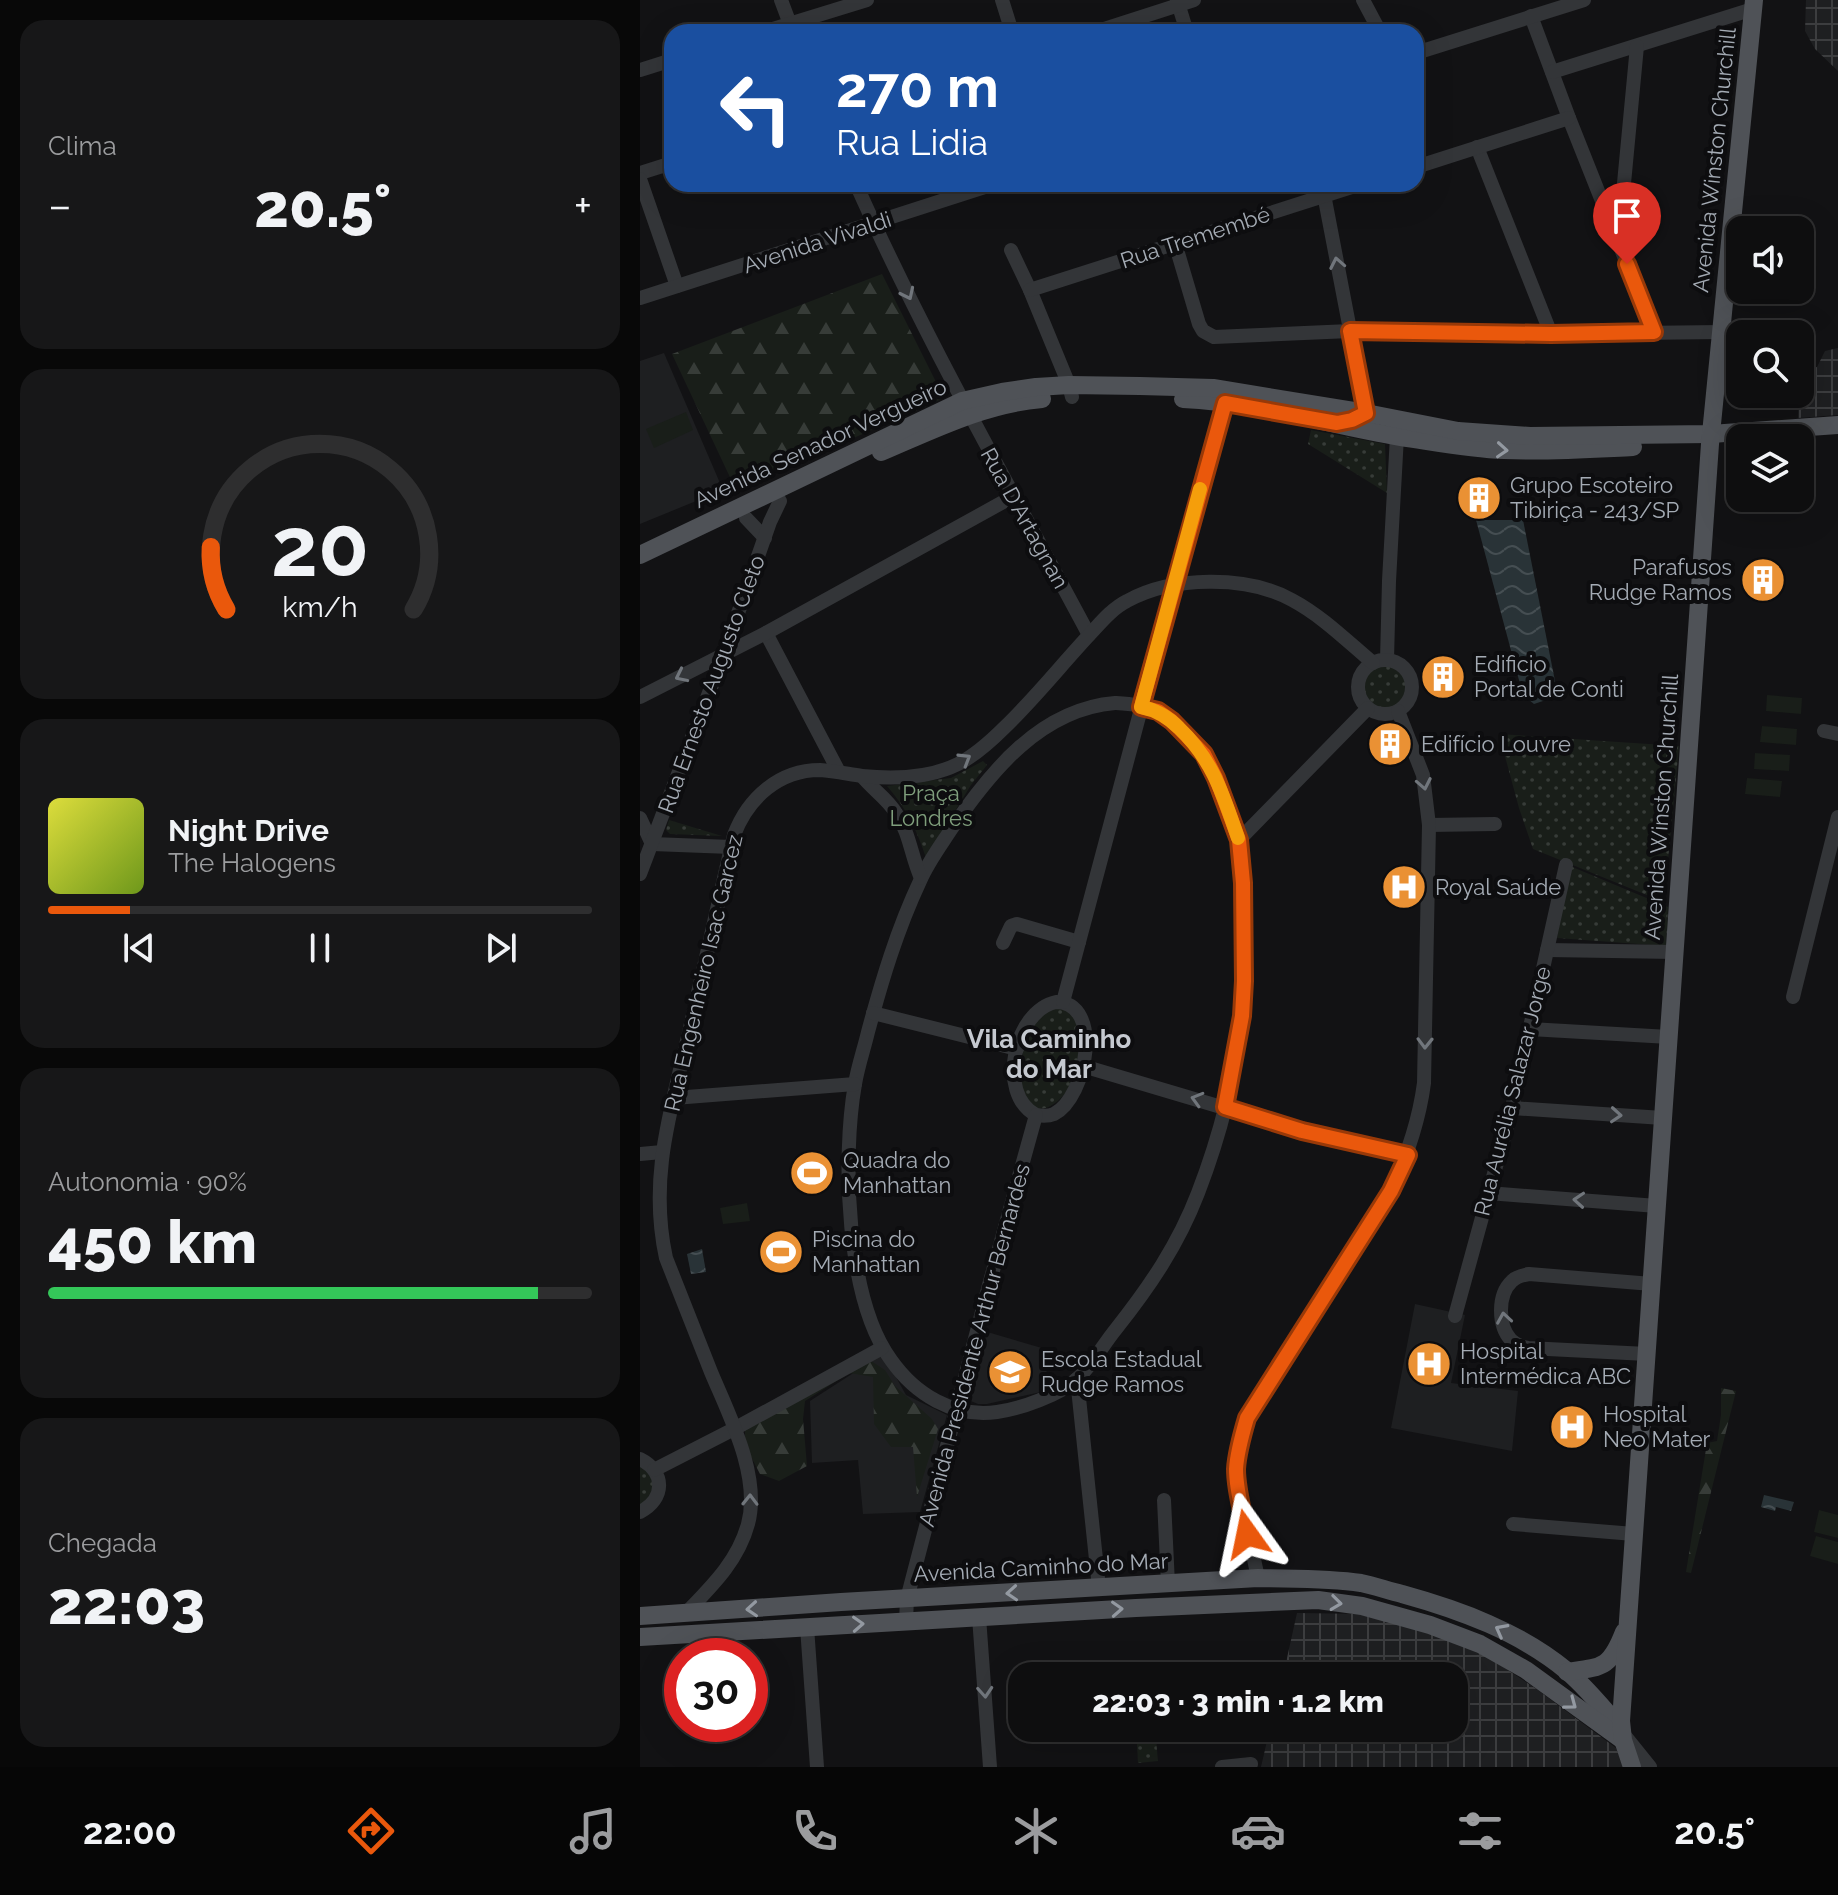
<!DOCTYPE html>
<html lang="pt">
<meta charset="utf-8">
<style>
body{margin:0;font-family:Raleway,sans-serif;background:#171718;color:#f1f3f6;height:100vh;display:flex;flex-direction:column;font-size:30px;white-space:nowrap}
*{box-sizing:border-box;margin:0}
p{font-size:26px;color:#9b9c9e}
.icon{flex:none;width:44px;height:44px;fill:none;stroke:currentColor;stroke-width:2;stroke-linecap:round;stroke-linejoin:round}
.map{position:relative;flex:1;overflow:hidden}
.drawer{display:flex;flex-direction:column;gap:20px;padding:20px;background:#080808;width:640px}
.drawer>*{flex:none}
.top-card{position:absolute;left:24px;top:24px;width:760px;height:168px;border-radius:24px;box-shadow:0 8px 32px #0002,0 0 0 2px #2e2e2f;background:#1a4fa0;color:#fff;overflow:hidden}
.fabs{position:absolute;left:1086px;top:216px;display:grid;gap:16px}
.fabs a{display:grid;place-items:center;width:88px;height:88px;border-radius:16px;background:#0e0e0f;box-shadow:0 8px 32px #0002,0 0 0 2px #2e2e2f;font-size:40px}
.speed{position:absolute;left:24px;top:1638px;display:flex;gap:16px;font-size:40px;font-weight:700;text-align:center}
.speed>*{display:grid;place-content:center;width:104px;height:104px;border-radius:50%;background:#0e0e0f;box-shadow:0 8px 32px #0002,0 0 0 2px #2e2e2f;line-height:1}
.speed .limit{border:12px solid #d22;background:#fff;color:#111}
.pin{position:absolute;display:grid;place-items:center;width:68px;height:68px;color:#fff;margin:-82px -34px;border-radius:50% 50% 50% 0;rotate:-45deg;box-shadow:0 0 8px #0007}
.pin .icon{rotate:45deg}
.me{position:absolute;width:88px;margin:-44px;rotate:348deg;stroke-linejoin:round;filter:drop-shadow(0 0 6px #0008)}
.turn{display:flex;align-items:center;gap:28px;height:168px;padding:0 40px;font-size:36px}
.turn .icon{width:104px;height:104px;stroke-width:2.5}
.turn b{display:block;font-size:56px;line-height:68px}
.big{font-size:60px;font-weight:800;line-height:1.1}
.drawer .card{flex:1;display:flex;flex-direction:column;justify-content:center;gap:12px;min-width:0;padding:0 28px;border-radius:24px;background:#171718}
.drawer .dial{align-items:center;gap:0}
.dial svg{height:208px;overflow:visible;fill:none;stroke:#2e2e2f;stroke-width:7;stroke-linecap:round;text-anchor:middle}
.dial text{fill:#f1f3f6;stroke:none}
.song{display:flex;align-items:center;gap:24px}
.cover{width:96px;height:96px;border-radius:12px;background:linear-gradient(135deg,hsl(60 70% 55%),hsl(80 70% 35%))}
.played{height:8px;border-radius:4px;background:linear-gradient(90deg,#ea580c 15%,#2e2e2f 15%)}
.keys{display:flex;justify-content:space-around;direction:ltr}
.heat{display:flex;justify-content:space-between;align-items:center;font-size:44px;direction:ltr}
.charge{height:12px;border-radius:6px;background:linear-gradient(90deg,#34c759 90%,#2e2e2f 0)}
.trip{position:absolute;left:368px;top:1662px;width:460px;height:80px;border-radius:24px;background:#0e0e0f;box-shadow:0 8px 32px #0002,0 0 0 2px #2e2e2f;font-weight:800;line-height:80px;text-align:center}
.dock{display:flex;height:128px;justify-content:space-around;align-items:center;background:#060606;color:#9b9c9e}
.dock .icon{width:56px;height:56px}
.dock .on{color:#ea580c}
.dock b{font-size:36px;color:#f1f3f6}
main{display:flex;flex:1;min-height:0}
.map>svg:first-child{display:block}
</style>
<main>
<section class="drawer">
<div class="card"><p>Clima</p>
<div class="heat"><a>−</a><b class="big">20.5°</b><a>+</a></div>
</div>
<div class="card dial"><svg viewBox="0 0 100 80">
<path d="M14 69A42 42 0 1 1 86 69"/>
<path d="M14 69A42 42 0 0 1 8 45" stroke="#ea580c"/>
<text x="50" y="56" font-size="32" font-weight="700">20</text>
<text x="50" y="72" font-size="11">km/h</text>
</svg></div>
<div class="card">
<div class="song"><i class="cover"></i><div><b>Night Drive</b><p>The Halogens</p></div></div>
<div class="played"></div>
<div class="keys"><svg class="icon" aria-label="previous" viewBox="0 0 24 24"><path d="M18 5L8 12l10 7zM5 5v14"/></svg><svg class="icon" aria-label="pause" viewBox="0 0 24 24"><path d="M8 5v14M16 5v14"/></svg><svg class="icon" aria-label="next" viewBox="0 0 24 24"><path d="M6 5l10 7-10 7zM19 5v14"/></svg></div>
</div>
<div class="card"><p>Autonomia · 90%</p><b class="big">450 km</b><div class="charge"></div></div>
<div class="card"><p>Chegada</p><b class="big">22:03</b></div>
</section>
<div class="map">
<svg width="1198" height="1767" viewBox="0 0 1198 1767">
<defs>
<pattern id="industrial-grid" width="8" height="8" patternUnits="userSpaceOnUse" patternTransform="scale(2)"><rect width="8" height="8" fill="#1e1f21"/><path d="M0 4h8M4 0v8" fill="none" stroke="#3c3d3f"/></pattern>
<pattern id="grass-dots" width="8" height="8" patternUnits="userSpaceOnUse" patternTransform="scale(2)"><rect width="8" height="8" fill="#191e19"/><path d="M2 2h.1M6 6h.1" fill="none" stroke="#373c38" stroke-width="1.8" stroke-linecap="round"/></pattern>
<pattern id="forest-firs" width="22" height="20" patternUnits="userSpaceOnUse" patternTransform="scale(2)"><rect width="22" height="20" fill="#191e19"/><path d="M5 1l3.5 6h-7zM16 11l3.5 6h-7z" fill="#373c38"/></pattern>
<pattern id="water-waves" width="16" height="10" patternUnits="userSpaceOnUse" patternTransform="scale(2)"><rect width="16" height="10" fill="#293337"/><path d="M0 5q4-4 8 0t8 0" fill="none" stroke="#454e52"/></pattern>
</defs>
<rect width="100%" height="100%" fill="#121214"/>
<!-- built -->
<g fill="#1e1f21">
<path d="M24 353 83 490 0 524V361Z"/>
<path d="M775 1304 825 1315 811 1383 878 1391 872 1451 751 1428Z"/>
<path d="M344 1331 412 1351 401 1392 347 1404H338L326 1399Z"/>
<path d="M243 1354 266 1395 307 1415 280 1512 223 1514 218 1460 172 1463 170 1401Z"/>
</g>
<!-- industrial -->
<g fill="url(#industrial-grid)">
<path d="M1166 0H1198V71L1175 49 1165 31Z"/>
<path d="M1198 348V415L1158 418 1160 371 1177 367 1185 351Z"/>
<path d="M657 1613 723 1614 792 1634 845 1655 895 1688 976 1748 984 1767H621L630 1728H814V1676H643Z"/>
</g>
<!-- grass -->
<g fill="url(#grass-dots)">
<path d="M671 430 745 444 747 493 668 444Z"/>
<circle cx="745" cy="687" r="25"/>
<path d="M859 734 1039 746 1024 902 893 849 879 808Z"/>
<path d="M343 761 347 765 331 785 286 858C277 830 266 808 247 786L311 778Z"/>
<path d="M29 820 82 836 30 834 26 830Z"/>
<path d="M930 866 1028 907 1026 946 917 938Z"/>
<path d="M415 1004 435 1016C438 1025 443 1037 442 1046 441 1057 437 1073 433 1082 427 1094 408 1115 394 1107 373 1094 381 1049 390 1031 394 1021 407 1012 415 1004Z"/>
<path d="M0 1464 6 1467 15 1488 0 1508Z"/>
<path d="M496 1728H515L518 1761 498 1763Z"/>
</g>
<!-- forest -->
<g fill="url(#forest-firs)">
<path d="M242 274 304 398 96 490 32 354Z"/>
<path d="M219 1353 245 1370 255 1386 292 1419 298 1429 277 1497 273 1447H251L234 1424 233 1377 209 1373 165 1401 163 1419 167 1466 139 1481 120 1474 105 1445V1417Z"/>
<path d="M1081 1388 1096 1391 1051 1573 1046 1572 1067 1443 1077 1441 1081 1415Z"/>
</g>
<!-- pitch -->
<g fill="#191e19">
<path d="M46 412 53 430 14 448 6 429Z"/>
<path d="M1127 695 1162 698 1161 714 1126 711Z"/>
<path d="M1122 726 1157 729 1156 745 1120 742Z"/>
<path d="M1115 753 1150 755 1149 771 1114 769Z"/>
<path d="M1107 778 1142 781 1140 797 1105 794Z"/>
<path d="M184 1166 183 1178 162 1179 161 1167Z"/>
<path d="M107 1203 110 1221 83 1224 80 1208Z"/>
<path d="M1179 1510 1198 1515V1538L1174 1532Z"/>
<path d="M1176 1536 1198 1542V1564L1170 1556Z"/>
</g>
<!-- water -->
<g fill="url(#water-waves)">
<path d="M836 520H883L918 696 894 704 883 695Z"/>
<path d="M154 1241 156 1257 129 1263 126 1247Z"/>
<path d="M62 1249 66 1272 51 1274 47 1254Z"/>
<path d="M1124 1495 1154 1502 1151 1511 1136 1507 1135 1511 1121 1507Z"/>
</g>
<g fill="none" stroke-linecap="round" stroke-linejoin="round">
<!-- minor -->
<g stroke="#333538" stroke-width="14">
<path d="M141 0 153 32"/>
<path d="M362 0 372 32"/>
<path d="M537 0 547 32"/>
<path d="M723 0 740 32"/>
<path d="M891 16 929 118 1014 332"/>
<path d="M123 32 227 0"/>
<path d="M455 32 554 0"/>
<path d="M776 53 944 0"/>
<path d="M0 70 32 60"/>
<path d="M912 72 1113 9"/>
<path d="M837 147 911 334"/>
<path d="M776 167 929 118"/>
<path d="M0 173 32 163"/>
<path d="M0 179 37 286"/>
<path d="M216 184C285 339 369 485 449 635"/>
<path d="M682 184 726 413"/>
<path d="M979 236 997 46"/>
<path d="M535 243 559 324 563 331 574 337 710 331 911 334 1081 332"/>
<path d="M371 250 390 290 429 385 432 397"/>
<path d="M390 290 721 184"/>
<path d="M0 298 354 184"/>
<path d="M106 518 125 538"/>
<path d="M126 633 199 772"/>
<path d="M747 660 749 581 757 436"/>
<circle cx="745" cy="687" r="27"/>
<path d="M0 697 126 633 374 496"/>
<path d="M475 703C489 704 505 705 518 711 556 731 575 772 589 810 592 821 597 833 599 844 607 894 607 962 602 1012 596 1073 580 1136 558 1193 538 1245 510 1286 476 1329 463 1345 452 1365 438 1378 420 1395 380 1409 357 1412 313 1418 275 1394 251 1360 206 1299 202 1157 215 1084 218 1066 224 1049 228 1032 242 980 257 930 280 881 288 862 301 845 312 828 351 771 401 709 475 703Z"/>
<path d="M1184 731 1198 734"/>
<path d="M222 776C232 789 247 798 256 813 270 833 271 856 281 878"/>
<path d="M0 818 12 844 91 847"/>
<path d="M789 825 855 824"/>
<path d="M599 840 728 708"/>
<path d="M0 874 83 656 130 522 140 501"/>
<path d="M363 943 371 926 377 924 439 942"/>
<path d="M907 950 1035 952"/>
<path d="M1153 997 1198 817"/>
<path d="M416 1002C464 1002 447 1097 414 1114 409 1116 402 1116 396 1115 356 1094 374 1011 416 1002Z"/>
<path d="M423 1002 534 585 585 403"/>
<path d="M233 1013 377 1049"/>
<path d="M890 1029 1029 1037"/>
<path d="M443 1066 662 1131 768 1155"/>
<path d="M34 1098 215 1084"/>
<path d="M872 1108 1023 1118"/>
<path d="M0 1154 22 1152"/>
<path d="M848 1193 1017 1206"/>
<path d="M815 1316 872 1108 926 865"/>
<path d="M1007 1354 888 1348C882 1347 876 1345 871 1340 858 1326 857 1295 872 1281 876 1277 883 1275 889 1274L1012 1284"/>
<path d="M437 1379 459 1588"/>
<path d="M0 1459C26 1472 25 1499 0 1512"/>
<path d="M14 1470 94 1429 242 1348"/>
<path d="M524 1500 528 1584"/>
<path d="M873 1524 994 1534"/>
<path d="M618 1578 597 1479 599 1446 607 1418 751 1191C767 1156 779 1122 784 1083L789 825 783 775 758 711"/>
<path d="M46 1613C72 1586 98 1561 108 1524 121 1476 89 1415 71 1372 56 1334 41 1296 26 1258 8 1176 32 1107 50 1028 65 963 79 899 94 835 108 798 139 770 180 770 194 771 208 774 222 776 252 779 290 778 318 764 336 755 351 741 365 727 396 697 422 664 451 633 462 621 473 608 487 601 532 576 607 575 652 600 682 616 707 641 733 663"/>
<path d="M339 1617 350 1767"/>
<path d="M266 1621 267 1599 349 1285 396 1115"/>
<path d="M167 1627 177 1767"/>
<path d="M985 1736 1010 1767"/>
<path d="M582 1767 611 1764"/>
</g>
<!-- major -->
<g stroke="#4f5257" stroke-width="18">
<path d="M543 399C617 402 689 425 761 437 795 442 830 449 864 450 907 452 951 449 993 447"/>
<path d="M241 452C293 430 344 404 402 399"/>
<path d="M0 555 322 401 362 392 396 387 429 385 500 386 573 388 726 413 818 431 890 436 1071 434 1198 425"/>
<path d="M0 1616 201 1602 618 1578C652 1579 687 1578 721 1583 735 1586 749 1591 762 1594 820 1610 880 1632 927 1671 947 1688 964 1709 981 1729"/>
<path d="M0 1637 496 1608 678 1600 722 1606 790 1625 840 1644 886 1670 981 1739"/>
<path d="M927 1672C963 1667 970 1668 984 1632"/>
<path d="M992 1767 983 1740 981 1721 1070 444 1114 0"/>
</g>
</g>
<!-- one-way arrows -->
<defs><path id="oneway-chevron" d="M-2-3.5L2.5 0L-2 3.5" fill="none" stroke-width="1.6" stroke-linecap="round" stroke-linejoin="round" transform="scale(2)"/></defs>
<g stroke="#71767c">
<use href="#oneway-chevron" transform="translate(697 263) rotate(-101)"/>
<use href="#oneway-chevron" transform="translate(268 294) rotate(64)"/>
<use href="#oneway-chevron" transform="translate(41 676) rotate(154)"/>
<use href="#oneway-chevron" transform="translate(325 759) rotate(-31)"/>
<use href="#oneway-chevron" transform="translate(784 784) rotate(79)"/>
<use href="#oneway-chevron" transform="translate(785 1043) rotate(91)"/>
<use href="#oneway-chevron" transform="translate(557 1099) rotate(-164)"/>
<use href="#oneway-chevron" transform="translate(976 1115) rotate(4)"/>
<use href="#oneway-chevron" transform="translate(939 1200) rotate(-176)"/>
<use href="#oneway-chevron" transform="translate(864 1318) rotate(-99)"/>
<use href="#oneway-chevron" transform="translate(110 1500) rotate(-89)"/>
<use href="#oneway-chevron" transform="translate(345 1692) rotate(86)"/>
</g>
<g stroke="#9399a1">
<use href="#oneway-chevron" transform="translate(862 450) rotate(4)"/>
<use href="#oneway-chevron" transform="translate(372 1593) rotate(176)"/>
<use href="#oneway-chevron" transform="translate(696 1603) rotate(7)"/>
<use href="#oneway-chevron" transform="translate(112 1609) rotate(176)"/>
<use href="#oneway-chevron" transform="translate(477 1609) rotate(-3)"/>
<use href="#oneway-chevron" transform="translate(218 1624) rotate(-3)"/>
<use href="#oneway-chevron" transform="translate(861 1630) rotate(-152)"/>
<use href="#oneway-chevron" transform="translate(931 1704) rotate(37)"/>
</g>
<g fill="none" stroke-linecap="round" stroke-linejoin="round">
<!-- route casing -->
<g stroke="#983908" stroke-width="20">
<path id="route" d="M607 1534C603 1513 596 1491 596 1469 597 1452 602 1435 607 1418L751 1191 768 1155 662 1131 585 1107 602 1016 604 981 603 883 599 840 576 778 564 754 532 721 518 711 501 707 585 403 697 423 712 420 726 413 710 331 911 334 1014 332 987 264"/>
</g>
<!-- route -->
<use href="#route" stroke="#ea580c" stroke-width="14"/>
<!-- slow -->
<path stroke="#f59e0b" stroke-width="14" d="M560 489 501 707C517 710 528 717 539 728 573 760 583 795 598 838"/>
</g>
<!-- icons -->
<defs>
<g id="building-disc" transform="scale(2.3)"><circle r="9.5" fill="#ea9134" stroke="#0d0d0f"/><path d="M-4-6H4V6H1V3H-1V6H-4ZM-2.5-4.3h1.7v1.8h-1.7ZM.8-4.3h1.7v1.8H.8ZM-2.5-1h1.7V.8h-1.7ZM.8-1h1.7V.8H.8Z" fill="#fff"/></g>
<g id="hospital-disc" transform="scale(2.3)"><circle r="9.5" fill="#ea9134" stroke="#0d0d0f"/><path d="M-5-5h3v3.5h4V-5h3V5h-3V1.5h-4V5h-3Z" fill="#fff"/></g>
<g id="stadium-disc" transform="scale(2.3)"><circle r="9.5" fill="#ea9134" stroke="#0d0d0f"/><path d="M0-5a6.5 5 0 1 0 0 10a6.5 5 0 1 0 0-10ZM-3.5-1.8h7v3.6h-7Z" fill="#fff"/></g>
<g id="school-disc" transform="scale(2.3)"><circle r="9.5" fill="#ea9134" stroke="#0d0d0f"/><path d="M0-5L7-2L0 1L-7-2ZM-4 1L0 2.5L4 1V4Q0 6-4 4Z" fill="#fff"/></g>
</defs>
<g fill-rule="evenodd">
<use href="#building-disc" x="839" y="498"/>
<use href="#building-disc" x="1123" y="580"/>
<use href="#building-disc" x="803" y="677"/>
<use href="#building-disc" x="750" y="744"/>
<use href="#hospital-disc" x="764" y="887"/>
<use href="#stadium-disc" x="172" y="1173"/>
<use href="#stadium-disc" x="141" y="1252"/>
<use href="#hospital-disc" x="789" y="1364"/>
<use href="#school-disc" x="370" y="1372"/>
<use href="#hospital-disc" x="932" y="1427"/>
</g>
<g text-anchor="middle" stroke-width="8" stroke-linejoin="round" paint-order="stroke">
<!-- street labels -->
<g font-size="22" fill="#a4abb4" stroke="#0d0d0f">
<text transform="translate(1074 160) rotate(-84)" y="8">Avenida Winston Churchill</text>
<text transform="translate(555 237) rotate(-18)" y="8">Rua Tremembé</text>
<text transform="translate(177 242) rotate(-18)" y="8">Avenida Vivaldi</text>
<text transform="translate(180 443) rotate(-25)" y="8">Avenida Senador Vergueiro</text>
<text transform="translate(385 518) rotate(61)" y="8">Rua D'Artagnan</text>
<text transform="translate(71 684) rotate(-70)" y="8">Rua Ernesto Augusto Cleto</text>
<text transform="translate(1021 807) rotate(-86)" y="8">Avenida Winston Churchill</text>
<text transform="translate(63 973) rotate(-77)" y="8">Rua Engenheiro Isac Garcez</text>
<text transform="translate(872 1091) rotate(-76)" y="8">Rua Aurélia Salazar Jorge</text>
<text transform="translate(334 1345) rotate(-75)" y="8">Avenida Presidente Arthur Bernardes</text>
<text transform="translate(401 1567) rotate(-3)" y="8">Avenida Caminho do Mar</text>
</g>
<!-- poi labels -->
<g font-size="22" fill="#a4abb4" stroke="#0d0d0f" text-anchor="start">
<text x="870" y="493">Grupo Escoteiro<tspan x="870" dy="25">Tibiriça - 243/SP</tspan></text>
<text x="1092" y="575" text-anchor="end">Parafusos<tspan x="1092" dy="25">Rudge Ramos</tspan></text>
<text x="834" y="672">Edificio<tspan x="834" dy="25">Portal de Conti</tspan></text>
<text x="781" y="752">Edifício Louvre</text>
<text x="795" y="895">Royal Saúde</text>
<text x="203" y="1168">Quadra do<tspan x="203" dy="25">Manhattan</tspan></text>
<text x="172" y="1247">Piscina do<tspan x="172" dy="25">Manhattan</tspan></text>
<text x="820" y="1359">Hospital<tspan x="820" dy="25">Intermédica ABC</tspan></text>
<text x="401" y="1367">Escola Estadual<tspan x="401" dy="25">Rudge Ramos</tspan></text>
<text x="963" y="1422">Hospital<tspan x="963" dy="25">Neo Mater</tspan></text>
</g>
<!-- park labels -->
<g font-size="22" fill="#7f9e7c" stroke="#0d0d0f">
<text x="291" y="801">Praça<tspan x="291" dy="25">Londres</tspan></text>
</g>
<!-- quarter labels -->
<g font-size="26" font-weight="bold" fill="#c5c9d0" stroke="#0d0d0f">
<text x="409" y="1048">Vila Caminho<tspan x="409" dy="30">do Mar</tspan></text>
</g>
</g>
</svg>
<div class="fabs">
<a><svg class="icon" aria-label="sound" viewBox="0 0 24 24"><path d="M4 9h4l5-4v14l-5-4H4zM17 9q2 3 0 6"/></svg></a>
<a><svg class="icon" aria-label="search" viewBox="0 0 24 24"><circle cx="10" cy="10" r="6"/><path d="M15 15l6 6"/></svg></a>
<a><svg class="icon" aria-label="layers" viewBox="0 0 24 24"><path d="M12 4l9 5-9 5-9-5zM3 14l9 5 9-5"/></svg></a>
</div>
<div class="speed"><div class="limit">30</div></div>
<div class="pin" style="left:987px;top:264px;background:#d93025"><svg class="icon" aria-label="arrive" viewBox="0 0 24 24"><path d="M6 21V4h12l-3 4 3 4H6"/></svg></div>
<svg class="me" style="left:607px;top:1534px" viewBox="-20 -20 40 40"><path d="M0-17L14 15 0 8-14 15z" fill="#ea580c" stroke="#fff" stroke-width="4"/></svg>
<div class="trip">22:03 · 3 min · 1.2 km</div>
<div class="top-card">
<div class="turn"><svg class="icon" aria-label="left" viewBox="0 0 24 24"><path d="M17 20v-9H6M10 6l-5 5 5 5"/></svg><div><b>270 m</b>Rua Lidia</div></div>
</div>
</div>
</main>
<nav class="dock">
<b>22:00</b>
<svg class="icon on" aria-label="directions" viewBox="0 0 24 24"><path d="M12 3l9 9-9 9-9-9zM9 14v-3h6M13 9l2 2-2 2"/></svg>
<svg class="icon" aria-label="music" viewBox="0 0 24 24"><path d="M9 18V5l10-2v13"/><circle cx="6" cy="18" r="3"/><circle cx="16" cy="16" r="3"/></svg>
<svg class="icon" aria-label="phone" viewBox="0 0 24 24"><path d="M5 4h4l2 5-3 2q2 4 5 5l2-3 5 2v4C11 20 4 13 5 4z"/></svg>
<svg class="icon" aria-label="climate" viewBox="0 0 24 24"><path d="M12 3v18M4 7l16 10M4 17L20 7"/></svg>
<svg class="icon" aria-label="car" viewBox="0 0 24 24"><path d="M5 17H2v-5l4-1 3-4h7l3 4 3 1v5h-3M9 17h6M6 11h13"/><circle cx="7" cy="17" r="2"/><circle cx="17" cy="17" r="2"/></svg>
<svg class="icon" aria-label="filters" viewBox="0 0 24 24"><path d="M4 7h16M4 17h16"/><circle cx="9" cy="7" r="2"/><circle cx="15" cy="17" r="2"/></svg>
<b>20.5°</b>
</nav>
